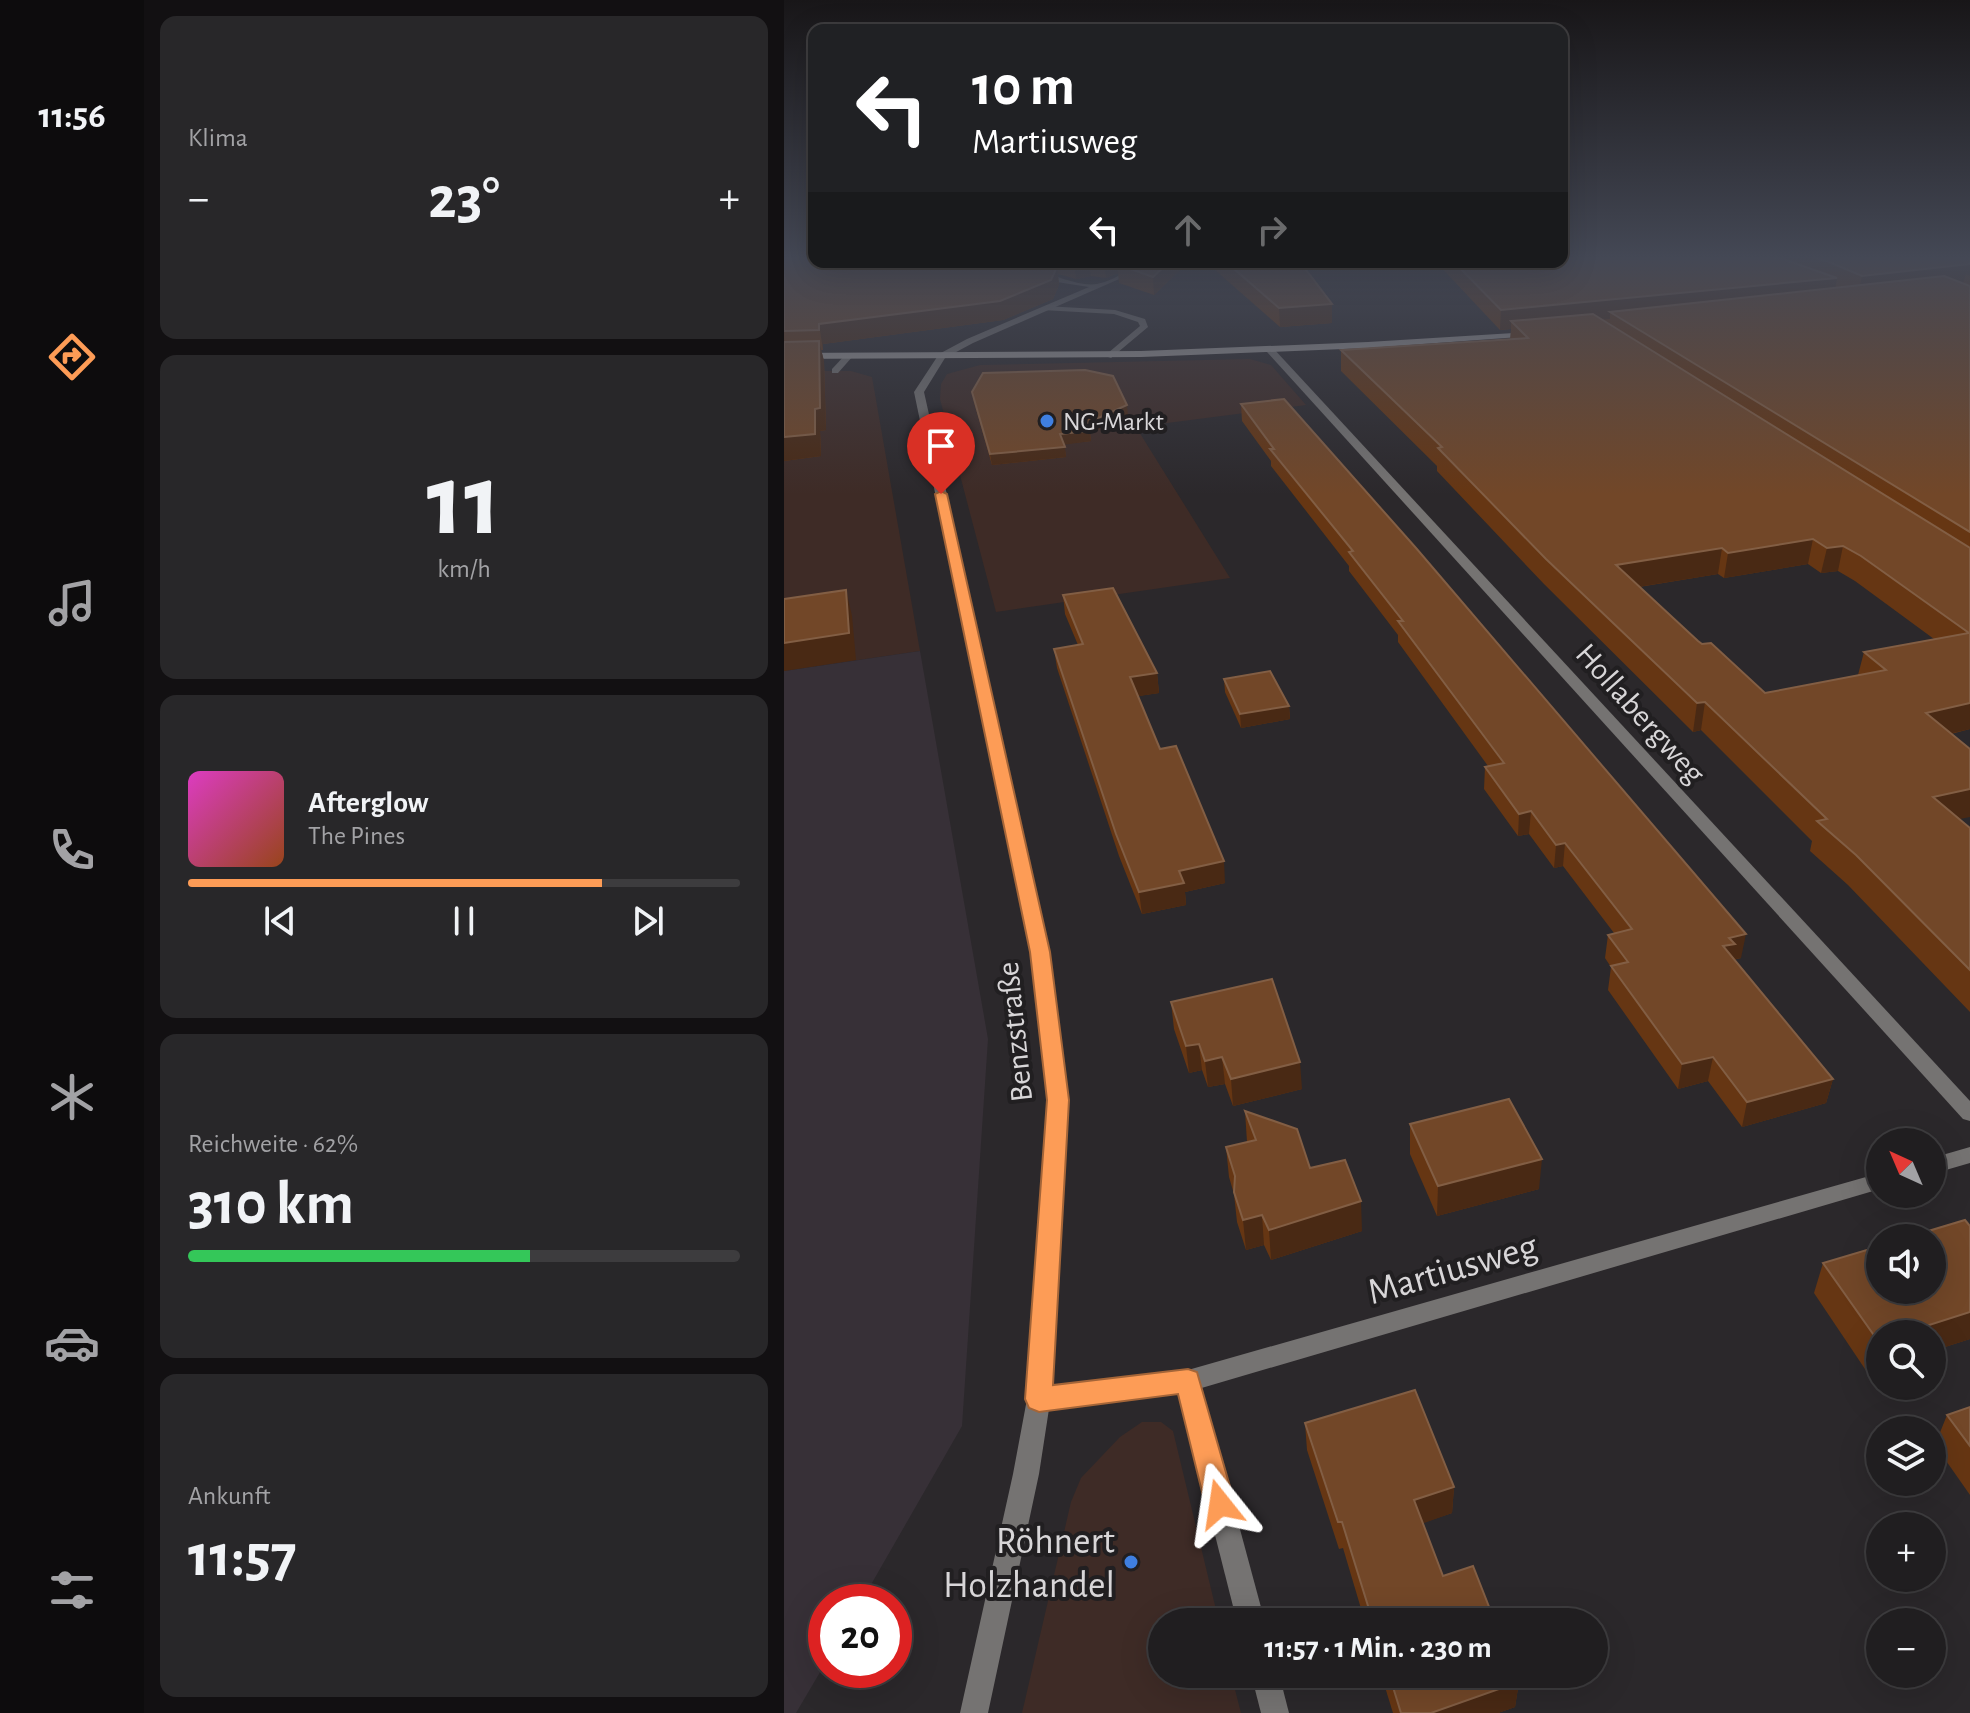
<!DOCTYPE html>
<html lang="de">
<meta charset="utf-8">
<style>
body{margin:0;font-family:"Alegreya Sans",sans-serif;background:#282729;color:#f1f3f6;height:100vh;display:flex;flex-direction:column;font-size:30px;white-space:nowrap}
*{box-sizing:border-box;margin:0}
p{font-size:26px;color:#a2a2a5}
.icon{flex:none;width:44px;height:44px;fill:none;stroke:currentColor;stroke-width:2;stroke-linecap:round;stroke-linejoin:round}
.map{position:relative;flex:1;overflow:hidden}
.sheet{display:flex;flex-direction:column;gap:16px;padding:16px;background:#121012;width:640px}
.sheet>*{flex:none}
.banner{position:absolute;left:24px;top:24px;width:760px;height:244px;border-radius:16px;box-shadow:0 8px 32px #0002,0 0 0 2px #3d3c3e;background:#202124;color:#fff;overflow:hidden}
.needle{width:52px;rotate:316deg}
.controls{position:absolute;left:1082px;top:1128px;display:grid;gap:16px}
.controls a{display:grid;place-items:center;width:80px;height:80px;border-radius:50%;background:#201e20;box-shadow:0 8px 32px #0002,0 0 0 2px #3d3c3e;font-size:40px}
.speed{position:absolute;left:24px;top:1584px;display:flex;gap:16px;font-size:40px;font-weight:700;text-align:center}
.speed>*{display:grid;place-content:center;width:104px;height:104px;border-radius:50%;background:#201e20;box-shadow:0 8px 32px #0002,0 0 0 2px #3d3c3e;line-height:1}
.speed .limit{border:12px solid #d22;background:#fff;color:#111}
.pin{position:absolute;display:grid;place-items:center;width:68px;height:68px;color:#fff;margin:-82px -34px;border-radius:50% 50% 50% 0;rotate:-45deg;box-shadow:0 0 8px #0007}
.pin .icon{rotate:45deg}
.me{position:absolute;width:88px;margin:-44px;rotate:345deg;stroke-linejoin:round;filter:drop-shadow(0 0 6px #0008)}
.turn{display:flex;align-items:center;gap:28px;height:168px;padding:0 32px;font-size:36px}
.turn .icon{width:104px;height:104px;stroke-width:2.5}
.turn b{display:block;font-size:56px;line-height:68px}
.lanes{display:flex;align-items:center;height:76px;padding:0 32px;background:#0003;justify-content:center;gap:40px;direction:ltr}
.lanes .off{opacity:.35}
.big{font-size:60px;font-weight:700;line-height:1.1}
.sheet .card{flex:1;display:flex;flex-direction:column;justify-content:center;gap:12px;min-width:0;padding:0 28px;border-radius:16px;background:#282729}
.sheet .dial{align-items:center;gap:0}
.dial b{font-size:104px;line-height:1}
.song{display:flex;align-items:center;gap:24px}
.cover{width:96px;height:96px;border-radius:12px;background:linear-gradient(135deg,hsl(310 70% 55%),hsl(20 70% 35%))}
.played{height:8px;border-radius:4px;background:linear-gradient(90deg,#fd9c56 75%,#3d3c3e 75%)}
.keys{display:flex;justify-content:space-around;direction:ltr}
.heat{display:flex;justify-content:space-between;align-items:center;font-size:44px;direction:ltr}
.charge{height:12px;border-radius:6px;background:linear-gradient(90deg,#34c759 62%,#3d3c3e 0)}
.trip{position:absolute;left:364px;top:1608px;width:460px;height:80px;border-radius:40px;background:#201e20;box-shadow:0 8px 32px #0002,0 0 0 2px #3d3c3e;font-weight:700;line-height:80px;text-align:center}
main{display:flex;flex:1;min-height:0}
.dock{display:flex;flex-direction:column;width:144px;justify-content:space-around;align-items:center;background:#0d0c0d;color:#a2a2a5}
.dock .icon{width:56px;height:56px}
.dock .active{color:#fd9c56}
.dock b{font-size:36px;color:#f1f3f6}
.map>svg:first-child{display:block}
</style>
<main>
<nav class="dock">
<b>11:56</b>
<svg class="icon active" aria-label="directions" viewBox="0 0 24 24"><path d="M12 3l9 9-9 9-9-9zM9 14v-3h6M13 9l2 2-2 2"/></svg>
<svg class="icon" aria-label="music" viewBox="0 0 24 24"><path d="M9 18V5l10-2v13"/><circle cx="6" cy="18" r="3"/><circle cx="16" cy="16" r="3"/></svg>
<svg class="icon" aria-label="phone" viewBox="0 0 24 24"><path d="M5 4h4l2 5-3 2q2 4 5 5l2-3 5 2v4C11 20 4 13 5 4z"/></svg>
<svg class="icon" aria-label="climate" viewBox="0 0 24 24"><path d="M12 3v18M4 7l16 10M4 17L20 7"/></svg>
<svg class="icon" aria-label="car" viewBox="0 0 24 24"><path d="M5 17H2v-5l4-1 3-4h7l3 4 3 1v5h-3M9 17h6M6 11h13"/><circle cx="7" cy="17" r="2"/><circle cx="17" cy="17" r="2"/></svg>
<svg class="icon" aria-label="filters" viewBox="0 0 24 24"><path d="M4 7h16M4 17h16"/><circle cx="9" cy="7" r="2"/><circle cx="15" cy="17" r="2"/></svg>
</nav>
<section class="sheet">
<div class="card"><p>Klima</p>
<div class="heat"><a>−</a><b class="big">23°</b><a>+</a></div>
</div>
<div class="card dial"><b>11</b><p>km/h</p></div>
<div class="card">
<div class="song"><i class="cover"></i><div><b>Afterglow</b><p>The Pines</p></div></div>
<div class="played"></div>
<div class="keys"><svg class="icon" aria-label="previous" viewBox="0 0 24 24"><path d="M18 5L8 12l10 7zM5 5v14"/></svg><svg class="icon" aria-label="pause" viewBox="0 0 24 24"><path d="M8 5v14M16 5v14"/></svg><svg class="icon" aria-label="next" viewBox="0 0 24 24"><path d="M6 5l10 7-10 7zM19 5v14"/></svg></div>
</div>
<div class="card"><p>Reichweite · 62%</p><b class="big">310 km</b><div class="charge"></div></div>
<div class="card"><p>Ankunft</p><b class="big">11:57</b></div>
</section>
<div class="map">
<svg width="1186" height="1713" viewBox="0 0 1186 1713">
<rect width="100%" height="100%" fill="#2b282b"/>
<!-- commercial -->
<g fill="#3e2b26">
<path d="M466 359 487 365 522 405 352 427 446 578 212 612 156 399 157 384 163 374 196 365Z"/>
<path d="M0 371H67L88 377 136 651 0 671Z"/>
<path d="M358 1422H377L389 1431 435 1622H378V1674H447L457 1713H238L287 1502 297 1478 336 1437Z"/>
</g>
<!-- built -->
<path fill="#373037" d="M136 651 204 1039 178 1426 77 1602H42V1662L12 1713H0V671Z"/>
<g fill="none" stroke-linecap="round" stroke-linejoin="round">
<!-- lane -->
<g fill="#757372" fill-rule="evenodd">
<path d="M261 306 331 310 361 319 364 327 327 358 324 357V353L356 326 354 322 330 314 258 310Z"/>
<path d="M62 354 69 356 54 373H48V369Z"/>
<path d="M404 1370 412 1373 416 1381 481 1622H453L392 1381 396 1373Z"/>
<path d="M467 1674H495L505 1713H477Z"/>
</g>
<!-- street -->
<g fill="#757372" fill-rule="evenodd">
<path d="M219 262C247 262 287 288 313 284 334 280 351 262 374 262L189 343 161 358 140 392 265 952 284 1100 268 1387 404 1370 1096 1173V1189L404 1392 265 1409 255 1474 204 1713H176L229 1474 243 1399 264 1100 247 952 130 392 155 354 183 339 305 287 273 282Z"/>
<path d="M483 348H489L1186 1101V1121L1179 1119 483 352Z"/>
<path d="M1186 1147V1163L1148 1174V1158Z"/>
</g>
<!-- secondary -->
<path fill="#a09d9c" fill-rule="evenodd" d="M747 332 750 336 584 348 357 357 0 359V353L357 351 584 342Z"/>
</g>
<!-- wall -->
<g fill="#663613" fill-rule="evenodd">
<path d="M0 255 30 262H404L370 295 335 283 334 273 322 278 307 276 292 279 274 274 275 285 269 299 219 320 39 344V350H37L40 361 42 430 36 431 37 456 0 461Z"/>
<path d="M778 255H1186V729L1167 734 1175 819 1186 828V1012L1064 885 1026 851 1028 841 917 730 909 732 760 584 653 471V466L557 371V350L726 339 727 329 716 330 652 262H778ZM1024 564 1037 573 1054 571 1071 581 1150 639 1080 652 1074 675 981 693 914 641 855 587 934 574 940 578Z"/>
<path d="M422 262H516L548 323 496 327Z"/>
<path d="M188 392 344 415 306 433 307 441 280 444 282 457 208 465 190 402Z"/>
<path d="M457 404 957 958 949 960 1049 1079 1042 1103 958 1127 924 1081 894 1089 824 990 827 967 821 958 824 935 830 933 779 866 770 868 745 834 734 836 700 789 701 767 704 766 614 642V635L565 571V566L487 466V461L458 421Z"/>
<path d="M279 595 373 673 375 693 354 696 376 749 441 883 401 892 402 905 358 914 335 856 273 668 270 649 294 645 281 614Z"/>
<path d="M440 679 505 706 506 719 457 728 441 692Z"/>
<path d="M387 1002 518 1089 449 1106 441 1084 424 1087 418 1070 405 1073 390 1029Z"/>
<path d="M461 1111 578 1231 487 1260 480 1245 462 1250 453 1222 450 1194 445 1177 442 1147 463 1142Z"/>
<path d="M626 1124 755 1189 653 1216 626 1154Z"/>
<path d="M1186 1226V1339L1083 1372 1030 1293 1039 1263Z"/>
<path d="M1186 1407V1495L1151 1445 1163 1415Z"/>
<path d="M521 1423 670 1487 668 1513 638 1523 659 1576 711 1622H581L559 1548 555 1549 523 1450Z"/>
<path d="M597 1674H732L735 1682 731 1707 714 1713H609Z"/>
</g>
<!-- shaded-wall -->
<g fill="#492914">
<path d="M290 262H305L307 276 292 279Z"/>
<path d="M320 262H357L333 264 334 273 322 278Z"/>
<path d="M385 262H404L370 295 369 277Z"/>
<path d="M1186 264V276L1182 274 1179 283 1074 294 1078 276Z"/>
<path d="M273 267 275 285 269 299 219 320 39 344V350L35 324Z"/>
<path d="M1053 278 1050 297 826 312V319L734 328 727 321V329L716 330 717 310Z"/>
<path d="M548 304V323L496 327 495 308Z"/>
<path d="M35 341 40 361 42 430 36 431 37 456 0 461V437L31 409Z"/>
<path d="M343 405 344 415 306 433 307 441 278 445 276 434Z"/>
<path d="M281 447 282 457 208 465 206 454Z"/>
<path d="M1029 539 1024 564 940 578 944 553Z"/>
<path d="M1059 546 1054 571 1037 573 1043 548Z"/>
<path d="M938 548 934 574 829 591 832 565Z"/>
<path d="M62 590 68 616 72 660 0 671V643Z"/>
<path d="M373 673 375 693 349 697 346 677Z"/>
<path d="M921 702 917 730 909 732 913 703Z"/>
<path d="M1186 703V729L1134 741 1142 713Z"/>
<path d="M505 706 506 719 457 728 456 714Z"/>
<path d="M1186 789V817L1141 826 1149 797Z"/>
<path d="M747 811 745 834 734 836 735 814Z"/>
<path d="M781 843 779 866 770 868 772 845Z"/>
<path d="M440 861 441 883 401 892 402 905 358 914 355 892 395 871Z"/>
<path d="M962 934 957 958 947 960 939 946 945 938Z"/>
<path d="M415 1044 418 1070 405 1073 402 1046Z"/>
<path d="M438 1057 441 1084 424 1087 421 1061Z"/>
<path d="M929 1057 924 1081 894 1089 898 1064Z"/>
<path d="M516 1062 518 1089 449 1106 447 1079Z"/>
<path d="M1049 1079 1042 1103 958 1127 963 1102Z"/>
<path d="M758 1159 755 1189 653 1216 654 1186Z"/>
<path d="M577 1201 578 1231 487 1260 485 1230Z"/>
<path d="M478 1215 480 1245 462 1250 459 1220Z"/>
<path d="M1186 1312V1339L1148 1351V1334H1117Z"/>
<path d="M1094 1341H1096V1367L1083 1372Z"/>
<path d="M670 1487 668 1513 629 1527 630 1500Z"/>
<path d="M735 1682 731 1707 714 1713H647Z"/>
</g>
<!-- building -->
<g fill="#724728" stroke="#825e44" stroke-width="2" fill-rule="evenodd">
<path d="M0 255H30V262H258L273 267 267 280 216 301 35 324V330L0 331Z"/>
<path d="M778 255H979L999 259 1053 278 717 310 670 262H778Z"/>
<path d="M1021 255H1186V264L1078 276 1045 262Z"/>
<path d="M339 262H385L369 277 333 264Z"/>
<path d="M442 262H516L548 304 495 308Z"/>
<path d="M1160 276 1186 286V532L826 312Z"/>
<path d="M809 314 1186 548V703L1142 713 1186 749V789L1149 797 1186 828V970L1072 855 1033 821 1043 819 921 702 913 703 762 559 654 448 658 447 557 350 744 338 727 321ZM1029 539 1043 548 1059 546 1077 556 1185 633 1080 652 1102 670 981 693 927 643 918 644 914 641 832 565 938 548 944 553Z"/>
<path d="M35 341 36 408 31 409V434L0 437V342Z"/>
<path d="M301 370 329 376 343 405 303 423 306 431 276 434 281 447 206 454 188 392 199 373Z"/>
<path d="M500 399 632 548 962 934 945 938 951 944 939 946 1049 1079 963 1102 929 1057 898 1064 827 966 844 962 824 935 848 929 781 843 772 845 747 811 735 814 701 767 720 763 614 621H619L565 552 569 551 486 449H490L457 404Z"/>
<path d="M329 588 373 673 346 677 376 749 392 746 440 861 395 871 400 883 355 892 332 834 270 649 299 644 279 595Z"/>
<path d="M62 590 65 633 0 643V599Z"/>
<path d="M486 671 505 706 456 714 440 679Z"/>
<path d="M488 979 516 1062 447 1079 438 1057 421 1061 415 1044 402 1046 387 1002Z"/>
<path d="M725 1099 758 1159 654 1186 626 1124Z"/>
<path d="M461 1111 513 1129 526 1168 561 1160 577 1201 485 1230 478 1215 459 1220 450 1192 451 1176 442 1147 472 1140Z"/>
<path d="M1181 1220 1186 1226V1312L1117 1334H1096V1341H1094L1039 1263 1096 1246V1290H1148V1238H1121Z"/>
<path d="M631 1390 670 1487 630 1500 659 1576 689 1566 711 1622H589L558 1522H554L521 1423Z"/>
<path d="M1186 1407V1446L1163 1415Z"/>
<path d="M605 1674H732L735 1682 647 1713H617Z"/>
</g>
<!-- sky -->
<linearGradient id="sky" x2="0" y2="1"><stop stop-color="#181618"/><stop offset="0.52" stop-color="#444855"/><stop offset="1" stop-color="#444855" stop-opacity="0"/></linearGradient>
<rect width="1186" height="495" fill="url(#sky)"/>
<!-- route -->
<path fill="#fd9c56" stroke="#a46538" stroke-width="2" d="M157 491 163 494 266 952 285 1100 269 1385 404 1369 413 1372 451 1504 446 1514 436 1518 426 1514 421 1504 394 1394 255 1412 245 1408 241 1399 263 1100 246 952 151 494Z"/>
<!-- markers -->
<g fill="#3f7fe0" stroke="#211f21" stroke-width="3">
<circle cx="263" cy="421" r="8"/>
<circle cx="347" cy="1562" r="8"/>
</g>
<g text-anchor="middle" stroke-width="8" stroke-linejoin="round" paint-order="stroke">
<!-- far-poi labels -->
<g font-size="26" fill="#d8d6d8" stroke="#211f21" text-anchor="start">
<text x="279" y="430">NG-Markt</text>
</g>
<!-- street labels -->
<g font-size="32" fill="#d8d6d8" stroke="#211f21">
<text transform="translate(857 713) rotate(48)" y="11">Hollabergweg</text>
<text transform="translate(230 1032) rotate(-96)" y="11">Benzstraße</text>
</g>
<!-- near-street labels -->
<g font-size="38" fill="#d8d6d8" stroke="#211f21">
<text transform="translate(668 1268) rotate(-16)" y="13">Martiusweg</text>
</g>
<!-- near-poi labels -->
<g font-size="38" fill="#d8d6d8" stroke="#211f21" text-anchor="end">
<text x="331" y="1553">Röhnert<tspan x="331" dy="44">Holzhandel</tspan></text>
</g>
</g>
</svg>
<div class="controls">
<a><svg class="needle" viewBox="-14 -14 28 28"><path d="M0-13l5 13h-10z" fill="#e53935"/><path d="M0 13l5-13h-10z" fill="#a2a2a5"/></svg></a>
<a><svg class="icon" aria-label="sound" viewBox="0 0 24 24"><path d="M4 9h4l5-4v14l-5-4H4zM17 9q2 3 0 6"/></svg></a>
<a><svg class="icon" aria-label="search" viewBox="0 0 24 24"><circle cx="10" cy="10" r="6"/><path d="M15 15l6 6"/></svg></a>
<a><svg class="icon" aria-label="layers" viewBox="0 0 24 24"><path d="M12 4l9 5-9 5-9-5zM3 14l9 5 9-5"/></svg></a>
<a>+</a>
<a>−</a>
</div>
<div class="speed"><div class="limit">20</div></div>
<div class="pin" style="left:157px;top:494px;background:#d93025"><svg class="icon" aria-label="arrive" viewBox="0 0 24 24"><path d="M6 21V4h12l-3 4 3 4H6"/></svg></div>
<svg class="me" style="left:436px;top:1504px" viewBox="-20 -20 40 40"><path d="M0-17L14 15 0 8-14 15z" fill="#fd9c56" stroke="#fff" stroke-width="4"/></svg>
<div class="trip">11:57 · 1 Min. · 230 m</div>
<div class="banner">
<div class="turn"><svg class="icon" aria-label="left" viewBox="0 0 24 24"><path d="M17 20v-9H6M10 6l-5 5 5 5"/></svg><div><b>10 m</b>Martiusweg</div></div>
<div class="lanes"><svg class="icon" aria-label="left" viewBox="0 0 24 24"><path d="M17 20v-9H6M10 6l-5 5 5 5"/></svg><svg class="icon off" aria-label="ahead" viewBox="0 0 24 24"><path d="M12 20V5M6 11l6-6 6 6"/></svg><svg class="icon off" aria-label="right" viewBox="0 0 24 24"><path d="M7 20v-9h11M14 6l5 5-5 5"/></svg></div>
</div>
</div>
</main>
